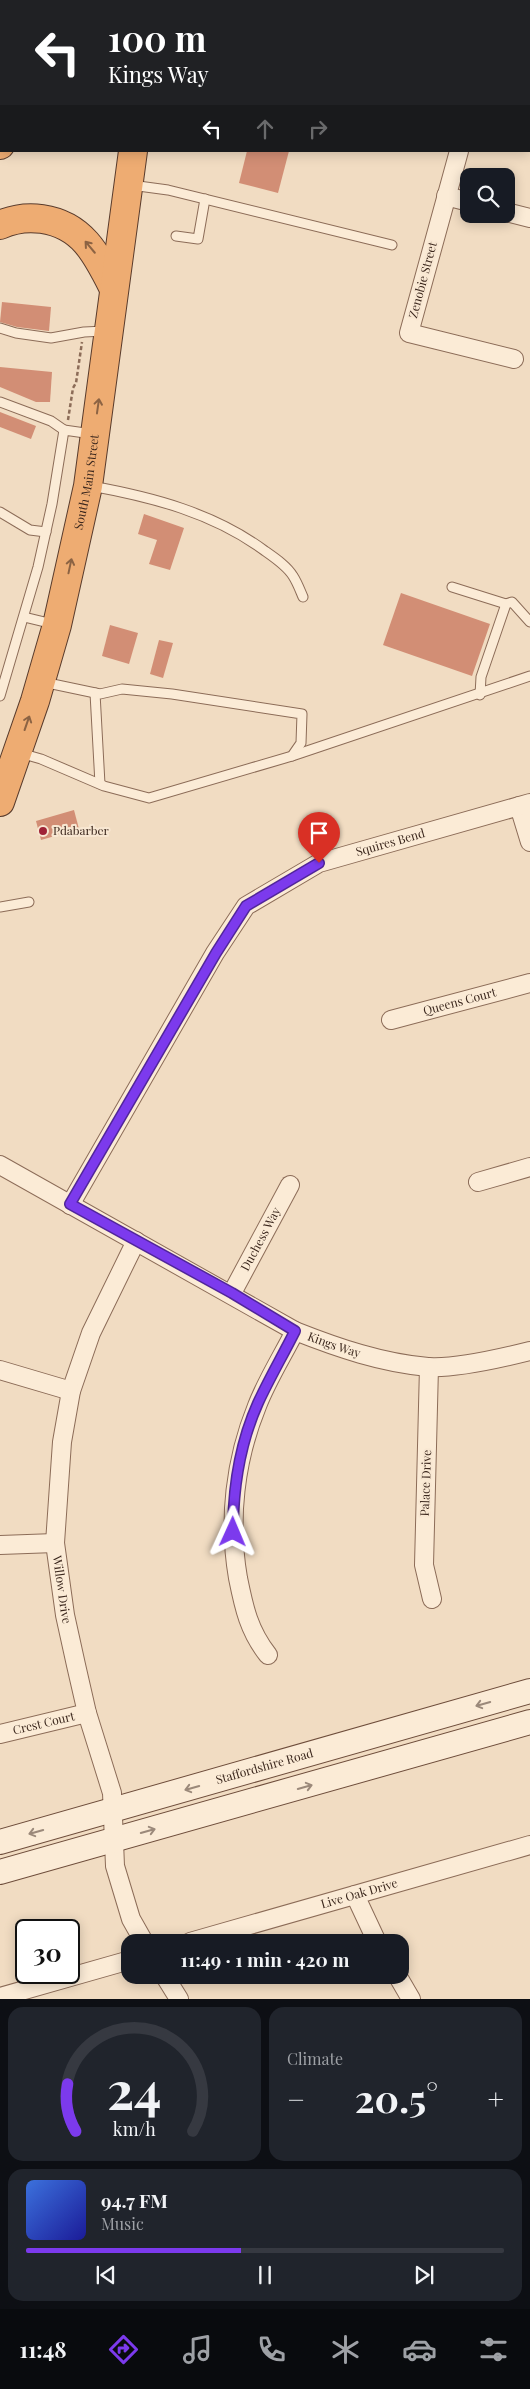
<!DOCTYPE html>
<meta charset="utf-8">
<style>
body{margin:0;font-family:"Playfair Display",serif;background:#20242c;color:#f1f3f6;height:100vh;display:flex;flex-direction:column;font-size:19px;white-space:nowrap}
*{box-sizing:border-box;margin:0}
p{font-size:16px;color:#9ea1a6}
.icon{flex:none;width:28px;height:28px;fill:none;stroke:currentColor;stroke-width:2;stroke-linecap:round;stroke-linejoin:round}
.map{position:relative;height:1999px;overflow:hidden}
.drawer{display:flex;flex-direction:column;gap:8px;padding:8px;background:#0d0f14;flex:1}
.drawer>*{flex:none}
.banner{position:absolute;left:0px;top:0px;width:530px;height:152px;box-shadow:0 2px 12px #0003;background:#202124;color:#fff;overflow:hidden}
.fabs{position:absolute;left:460px;top:168px;display:grid;gap:10px}
.fabs a{display:grid;place-items:center;width:55px;height:55px;border-radius:10px;background:#171b24;box-shadow:0 2px 12px #0003;font-size:25px}
.speed{position:absolute;left:15px;top:1919px;display:flex;gap:10px;font-size:25px;font-weight:700;text-align:center}
.speed>*{display:grid;place-content:center;width:65px;height:65px;border-radius:50%;background:#171b24;box-shadow:0 2px 12px #0003;line-height:1}
.speed .limit{border:2px solid #111;border-radius:8px;background:#fff;color:#111}
.pin{position:absolute;display:grid;place-items:center;width:42px;height:42px;color:#fff;margin:-51px -21px;border-radius:50% 50% 50% 0;rotate:-45deg;box-shadow:0 0 5px #0007}
.pin .icon{rotate:45deg}
.me{position:absolute;width:55px;margin:-28px;rotate:1deg;stroke-linejoin:round;filter:drop-shadow(0 0 4px #0008)}
.turn{display:flex;align-items:center;gap:18px;height:105px;padding:0 25px;font-size:22px}
.turn .icon{width:65px;height:65px;stroke-width:2.5}
.turn b{display:block;font-size:35px;line-height:42px}
.lanes{display:flex;align-items:center;height:48px;padding:0 25px;background:#0003;justify-content:center;gap:25px;direction:ltr}
.lanes .off{opacity:.35}
.big{font-size:38px;font-weight:700;line-height:1.1}
.drawer .tile{flex:1;display:flex;flex-direction:column;justify-content:center;gap:8px;min-width:0;padding:0 18px;border-radius:15px;background:#20242c}
.drawer .dial{align-items:center;gap:0}
.dial svg{height:130px;overflow:visible;fill:none;stroke:#363941;stroke-width:7;stroke-linecap:round;text-anchor:middle}
.dial text{fill:#f1f3f6;stroke:none}
.song{display:flex;align-items:center;gap:15px}
.cover{width:60px;height:60px;border-radius:8px;background:linear-gradient(135deg,hsl(220 70% 55%),hsl(240 70% 35%))}
.played{height:5px;border-radius:2px;background:linear-gradient(90deg,#7c3aed 45%,#363941 45%)}
.keys{display:flex;justify-content:space-around;direction:ltr}
.heat{display:flex;justify-content:space-between;align-items:center;font-size:28px;direction:ltr}
.drawer .tiles{flex:1;display:grid;gap:8px;grid-template-columns:1fr 1fr}
.tile:last-child{grid-column:span 2}
.trip{position:absolute;left:121px;top:1934px;width:288px;height:50px;border-radius:15px;background:#171b24;box-shadow:0 2px 12px #0003;font-weight:700;line-height:50px;text-align:center}
.dock{display:flex;height:80px;justify-content:space-around;align-items:center;background:#090b0e;color:#9ea1a6}
.dock .icon{width:35px;height:35px}
.dock .active{color:#7c3aed}
.dock b{font-size:22px;color:#f1f3f6}
.map>svg:first-child{display:block}
</style>
<div class="map">
<svg width="530" height="1999" viewBox="0 0 530 1999">
<rect width="100%" height="100%" fill="#f1dcc2"/>
<!-- building -->
<g fill="#d28e75">
<path d="M247 151H289L278 193 239 183Z"/>
<path d="M2 302 51 307 49 331 17 327 0 322Z"/>
<path d="M0 367 52 372 50 402H36L0 387Z"/>
<path d="M0 412 36 426 31 439 0 427Z"/>
<path d="M144 514 184 528 170 570 149 564 157 540 138 534Z"/>
<path d="M401 593 490 624 472 676 383 645Z"/>
<path d="M110 625 138 633 129 664 102 656Z"/>
<path d="M159 640 173 643 163 678 150 674Z"/>
<path d="M74 810 79 829 41 840 36 821Z"/>
</g>
<g fill="none" stroke-linecap="round" stroke-linejoin="round">
<!-- service casing -->
<g stroke="#8c6c58" stroke-width="11">
<g id="service">
<path d="M212 1 213 0"/>
<path d="M526 1V0"/>
<path d="M131 185 168 190 392 245"/>
<path d="M176 236 198 239 205 199"/>
<path d="M0 328 16 333 51 338 84 332 105 331"/>
<path d="M0 402 51 421 64 430"/>
<path d="M91 486C152 497 214 513 265 551 275 558 287 566 293 576 297 582 300 590 303 597"/>
<path d="M0 512 30 530 46 532"/>
<path d="M452 587 506 604"/>
<path d="M24 617 53 624"/>
<path d="M95 693 100 784"/>
<path d="M480 695 481 677 506 604 512 602 530 622"/>
<path d="M0 696 38 567 52 504 64 430 92 434"/>
<path d="M20 753 41 759 104 786 149 798 292 756 301 743 302 714 172 694 122 689 100 694 43 682"/>
<path d="M292 756 530 676"/>
<path d="M0 907 29 902"/>
</g>
</g>
<!-- minor casing -->
<g stroke="#8c6c58" stroke-width="20">
<g id="minor">
<path d="M394 1V0"/>
<path d="M459 151 409 333 514 359"/>
<path d="M446 196 469 202"/>
<path d="M506 212 530 218"/>
<path d="M519 806 530 842"/>
<path id="s1" d="M391 1020 530 983"/>
<path id="s2" d="M0 1165 295 1331C338 1348 382 1363 428 1367 456 1369 502 1358 530 1351"/>
<path d="M478 1182 530 1167"/>
<path id="s3" d="M70 1205 215 953 246 906 319 863 530 803"/>
<path id="s4" d="M136 1241 91 1333 71 1391 62 1442 55 1543 65 1615 76 1665 87 1713 112 1793 115 1866 131 1919 144 1942"/>
<path id="s5" d="M232 1293 290 1185"/>
<path d="M429 1367 424 1565 432 1599"/>
<path d="M0 1370 71 1391"/>
<path d="M0 1545 55 1543"/>
<path d="M268 1655C249 1631 244 1608 238 1578 228 1520 235 1460 257 1406 267 1380 283 1355 295 1331"/>
<path id="s6" d="M0 1734 87 1713"/>
<path d="M355 1895 377 1942"/>
<path id="s7" d="M190 1942 530 1845"/>
<path d="M164 1975 179 1999"/>
<path d="M397 1975 411 1999"/>
<path d="M0 1997 130 1960"/>
</g>
</g>
<!-- tertiary casing -->
<g stroke="#8c6c58" stroke-width="24">
<g id="tertiary">
<path d="M132 0 137 1"/>
<path d="M529 104H530"/>
</g>
</g>
<!-- secondary casing -->
<g stroke="#6e4d3b" stroke-width="26">
<g id="secondary">
<path id="s8" d="M0 1842 530 1691"/>
<path d="M0 1872 530 1722"/>
</g>
</g>
<!-- trunk casing -->
<g stroke="#593b2c" stroke-width="30">
<g id="trunk">
<path d="M46 1V0"/>
<path d="M151 1V0"/>
<path d="M0 145 1 141"/>
<path d="M0 225C13 219 28 217 42 219 83 225 97 255 114 289"/>
<path id="s9" d="M0 802 35 701 57 625 88 486 133 151"/>
</g>
</g>
<!-- path -->
<path stroke="#8c6c58" stroke-width="2.5" stroke-dasharray="4 2.5" stroke-linecap="butt" d="M68 420 73 388 76 383 82 342"/>
<!-- service -->
<use href="#service" stroke="#fbebd6" stroke-width="9"/>
<!-- minor -->
<use href="#minor" stroke="#fbebd6" stroke-width="18"/>
<!-- tertiary -->
<use href="#tertiary" stroke="#fbebd6" stroke-width="21"/>
<!-- secondary -->
<use href="#secondary" stroke="#fbebd6" stroke-width="24"/>
<!-- trunk -->
<use href="#trunk" stroke="#eeac72" stroke-width="28"/>
<!-- rail casing -->
<g stroke="#3b271d" stroke-width="5.5">
<path id="rail" d="M0 7 1 2"/>
</g>
<!-- rail -->
<use href="#rail" stroke="#f8e7d2" stroke-width="4" stroke-dasharray="11" stroke-linecap="butt"/>
</g>
<!-- one-way arrows -->
<defs><path id="oneway-shaft" d="M-6 0H5M1.5-3L5.5 0L1.5 3" fill="none" stroke-width="1.6" stroke-linecap="round" stroke-linejoin="round" transform="scale(1.25)"/></defs>
<g stroke="#8c6343">
<use href="#oneway-shaft" transform="translate(90 247) rotate(-130)"/>
<use href="#oneway-shaft" transform="translate(98 406) rotate(-82)"/>
<use href="#oneway-shaft" transform="translate(70 566) rotate(-78)"/>
<use href="#oneway-shaft" transform="translate(27 723) rotate(-71)"/>
</g>
<g stroke="#9b897a">
<use href="#oneway-shaft" transform="translate(483 1704) rotate(164)"/>
<use href="#oneway-shaft" transform="translate(305 1787) rotate(-16)"/>
<use href="#oneway-shaft" transform="translate(192 1788) rotate(164)"/>
<use href="#oneway-shaft" transform="translate(148 1831) rotate(-16)"/>
<use href="#oneway-shaft" transform="translate(36 1832) rotate(164)"/>
</g>
<g fill="none" stroke-linecap="round" stroke-linejoin="round">
<!-- route casing -->
<g stroke="#51269a" stroke-width="12">
<path id="route" d="M233 1532C233 1489 240 1443 258 1403 269 1379 283 1355 295 1331L232 1293 70 1204 216 953 246 906 319 863"/>
</g>
<!-- route -->
<use href="#route" stroke="#7c3aed" stroke-width="9"/>
</g>
<!-- markers -->
<circle fill="#9f2336" stroke="#f8e7d2" stroke-width="2" cx="43" cy="831" r="5"/>
<g text-anchor="middle" stroke-width="4" stroke-linejoin="round" paint-order="stroke">
<!-- street labels -->
<g font-size="12" fill="#3b271d" stroke="#f8e7d2">
<text transform="translate(423 280) rotate(-75)" y="4">Zenobie Street</text>
<text dy="4" stroke="none"><textPath href="#s9" startOffset="332">South Main Street</textPath></text>
<text dy="4" stroke="none"><textPath href="#s3" startOffset="506">Squires Bend</textPath></text>
<text dy="4" stroke="none"><textPath href="#s1" startOffset="71">Queens Court</textPath></text>
<text dy="4" stroke="none"><textPath href="#s5" startOffset="61">Duchess Way</textPath></text>
<text dy="4" stroke="none"><textPath href="#s2" startOffset="380">Kings Way</textPath></text>
<text transform="translate(426 1483) rotate(-88)" y="4">Palace Drive</text>
<text dy="4" stroke="none"><textPath href="#s4" startOffset="364">Willow Drive</textPath></text>
<text dy="4" stroke="none"><textPath href="#s6" startOffset="45">Crest Court</textPath></text>
<text dy="4" stroke="none"><textPath href="#s8" startOffset="275">Staffordshire Road</textPath></text>
<text dy="4" stroke="none"><textPath href="#s7" startOffset="176">Live Oak Drive</textPath></text>
</g>
<!-- poi labels -->
<g font-size="12" fill="#3b271d" stroke="#f8e7d2" text-anchor="start">
<text x="53" y="835">Pdabarber</text>
</g>
</g>
</svg>
<div class="fabs">
<a><svg class="icon" aria-label="search" viewBox="0 0 24 24"><circle cx="10" cy="10" r="6"/><path d="M15 15l6 6"/></svg></a>
</div>
<div class="speed"><div class="limit">30</div></div>
<div class="pin" style="left:319px;top:863px;background:#d93025"><svg class="icon" aria-label="arrive" viewBox="0 0 24 24"><path d="M6 21V4h12l-3 4 3 4H6"/></svg></div>
<svg class="me" style="left:233px;top:1532px" viewBox="-20 -20 40 40"><path d="M0-17L14 15 0 8-14 15z" fill="#7c3aed" stroke="#fff" stroke-width="4"/></svg>
<div class="trip">11:49 · 1 min · 420 m</div>
<div class="banner">
<div class="turn"><svg class="icon" aria-label="left" viewBox="0 0 24 24"><path d="M17 20v-9H6M10 6l-5 5 5 5"/></svg><div><b>100 m</b>Kings Way</div></div>
<div class="lanes"><svg class="icon" aria-label="left" viewBox="0 0 24 24"><path d="M17 20v-9H6M10 6l-5 5 5 5"/></svg><svg class="icon off" aria-label="ahead" viewBox="0 0 24 24"><path d="M12 20V5M6 11l6-6 6 6"/></svg><svg class="icon off" aria-label="right" viewBox="0 0 24 24"><path d="M7 20v-9h11M14 6l5 5-5 5"/></svg></div>
</div>
</div>
<section class="drawer">
<div class="tiles">
<div class="tile dial"><svg viewBox="0 0 100 80">
<path d="M14 69A42 42 0 1 1 86 69"/>
<path d="M14 69A42 42 0 0 1 9 40" stroke="#7c3aed"/>
<text x="50" y="56" font-size="32" font-weight="700">24</text>
<text x="50" y="72" font-size="11">km/h</text>
</svg></div>
<div class="tile"><p>Climate</p>
<div class="heat"><a>−</a><b class="big">20.5°</b><a>+</a></div>
</div>
<div class="tile">
<div class="song"><i class="cover"></i><div><b>94.7 FM</b><p>Music</p></div></div>
<div class="played"></div>
<div class="keys"><svg class="icon" aria-label="previous" viewBox="0 0 24 24"><path d="M18 5L8 12l10 7zM5 5v14"/></svg><svg class="icon" aria-label="pause" viewBox="0 0 24 24"><path d="M8 5v14M16 5v14"/></svg><svg class="icon" aria-label="next" viewBox="0 0 24 24"><path d="M6 5l10 7-10 7zM19 5v14"/></svg></div>
</div>
</div>
</section>
<nav class="dock">
<b>11:48</b>
<svg class="icon active" aria-label="directions" viewBox="0 0 24 24"><path d="M12 3l9 9-9 9-9-9zM9 14v-3h6M13 9l2 2-2 2"/></svg>
<svg class="icon" aria-label="music" viewBox="0 0 24 24"><path d="M9 18V5l10-2v13"/><circle cx="6" cy="18" r="3"/><circle cx="16" cy="16" r="3"/></svg>
<svg class="icon" aria-label="phone" viewBox="0 0 24 24"><path d="M5 4h4l2 5-3 2q2 4 5 5l2-3 5 2v4C11 20 4 13 5 4z"/></svg>
<svg class="icon" aria-label="climate" viewBox="0 0 24 24"><path d="M12 3v18M4 7l16 10M4 17L20 7"/></svg>
<svg class="icon" aria-label="car" viewBox="0 0 24 24"><path d="M5 17H2v-5l4-1 3-4h7l3 4 3 1v5h-3M9 17h6M6 11h13"/><circle cx="7" cy="17" r="2"/><circle cx="17" cy="17" r="2"/></svg>
<svg class="icon" aria-label="filters" viewBox="0 0 24 24"><path d="M4 7h16M4 17h16"/><circle cx="9" cy="7" r="2"/><circle cx="15" cy="17" r="2"/></svg>
</nav>
